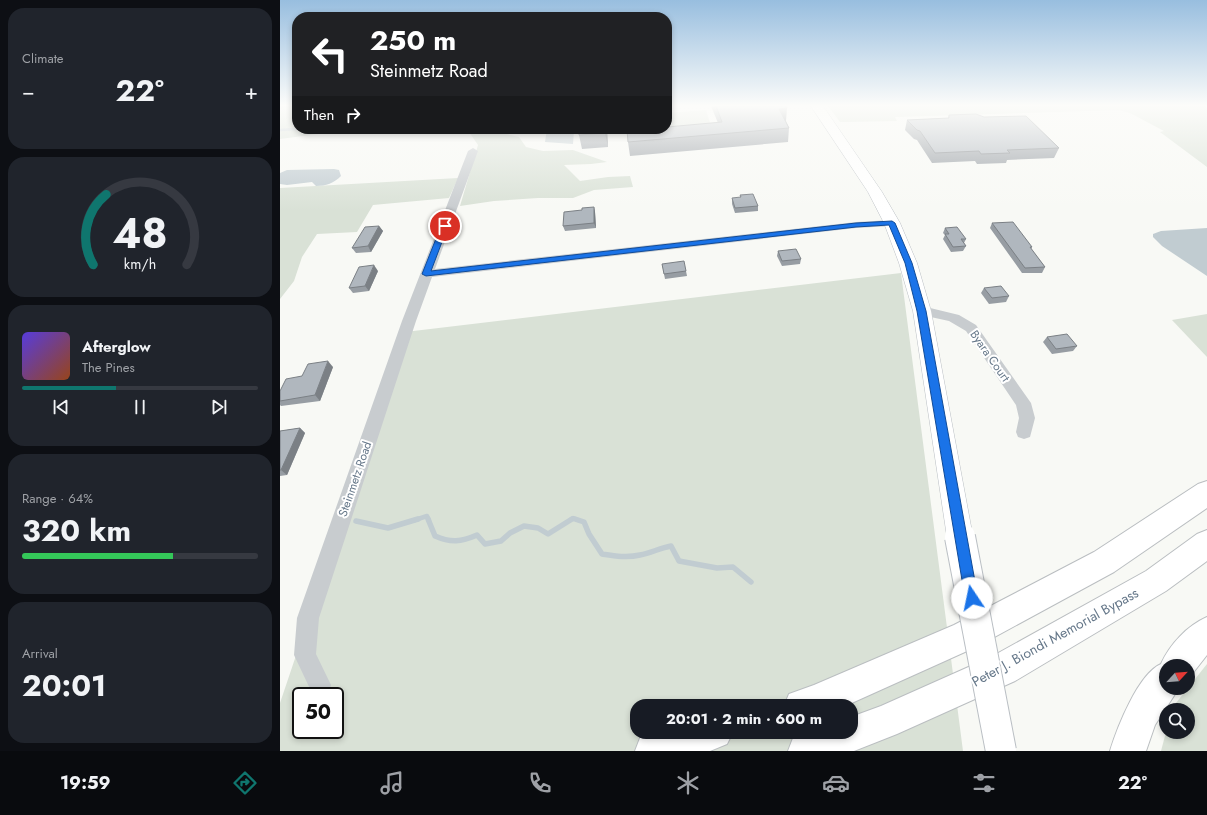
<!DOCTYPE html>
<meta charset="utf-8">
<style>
body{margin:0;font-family:Jost,sans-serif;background:#20242c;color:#f1f3f6;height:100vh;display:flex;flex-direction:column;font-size:15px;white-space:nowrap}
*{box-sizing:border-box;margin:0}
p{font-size:13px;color:#9ea1a6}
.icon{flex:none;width:22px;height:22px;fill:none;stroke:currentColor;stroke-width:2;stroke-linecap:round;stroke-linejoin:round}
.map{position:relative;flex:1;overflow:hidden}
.panel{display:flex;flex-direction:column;gap:8px;padding:8px;background:#0d0f14;width:280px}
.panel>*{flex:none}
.banner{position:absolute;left:12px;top:12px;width:380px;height:122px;border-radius:16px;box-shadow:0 2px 6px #0003;background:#202124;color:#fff;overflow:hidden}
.needle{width:26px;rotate:64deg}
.fabs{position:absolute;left:879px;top:659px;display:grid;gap:8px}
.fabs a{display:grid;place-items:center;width:36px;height:36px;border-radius:50%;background:#171b24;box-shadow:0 2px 6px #0003;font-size:20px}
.speed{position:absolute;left:12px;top:687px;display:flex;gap:8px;font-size:20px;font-weight:700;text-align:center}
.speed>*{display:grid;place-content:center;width:52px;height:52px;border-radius:50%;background:#171b24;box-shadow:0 2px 6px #0003;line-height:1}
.speed .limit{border:2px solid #111;border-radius:6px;background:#fff;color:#111}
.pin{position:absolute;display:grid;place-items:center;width:34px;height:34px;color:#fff;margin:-17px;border:2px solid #fff;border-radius:50%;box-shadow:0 1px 4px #0007}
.me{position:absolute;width:44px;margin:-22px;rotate:349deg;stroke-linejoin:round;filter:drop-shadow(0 0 3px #0008)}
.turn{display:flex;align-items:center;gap:14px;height:84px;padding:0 12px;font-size:18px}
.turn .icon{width:52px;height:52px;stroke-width:2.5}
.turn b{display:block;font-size:28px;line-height:34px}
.then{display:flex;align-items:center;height:38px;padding:0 12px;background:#0003;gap:8px;font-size:15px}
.big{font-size:30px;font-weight:700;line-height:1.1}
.panel .widget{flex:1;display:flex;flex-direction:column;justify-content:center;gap:6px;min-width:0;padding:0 14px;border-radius:16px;background:#20242c}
.panel .dial{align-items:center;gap:0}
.dial svg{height:104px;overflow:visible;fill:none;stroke:#363941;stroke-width:7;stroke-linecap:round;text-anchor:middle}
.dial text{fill:#f1f3f6;stroke:none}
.song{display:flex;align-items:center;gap:12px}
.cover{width:48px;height:48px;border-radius:6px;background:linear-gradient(135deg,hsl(250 70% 55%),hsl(20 70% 35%))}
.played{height:4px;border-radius:2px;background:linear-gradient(90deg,#0f766e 40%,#363941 40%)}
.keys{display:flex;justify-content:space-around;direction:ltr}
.heat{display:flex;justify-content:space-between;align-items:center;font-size:22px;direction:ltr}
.charge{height:6px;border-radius:3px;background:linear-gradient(90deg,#34c759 64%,#363941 0)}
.trip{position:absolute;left:350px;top:699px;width:228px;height:40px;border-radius:16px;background:#171b24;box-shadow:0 2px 6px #0003;font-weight:700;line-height:40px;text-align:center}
.dock{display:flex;height:64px;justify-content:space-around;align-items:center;background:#090b0e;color:#9ea1a6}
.dock .icon{width:28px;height:28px}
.dock .selected{color:#0f766e}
.dock b{font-size:18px;color:#f1f3f6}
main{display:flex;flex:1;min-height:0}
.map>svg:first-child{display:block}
</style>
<main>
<section class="panel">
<div class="widget"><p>Climate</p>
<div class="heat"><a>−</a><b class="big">22°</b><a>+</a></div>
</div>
<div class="widget dial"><svg viewBox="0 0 100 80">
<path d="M14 69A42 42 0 1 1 86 69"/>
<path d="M14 69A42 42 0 0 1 24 15" stroke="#0f766e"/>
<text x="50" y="56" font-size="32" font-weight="700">48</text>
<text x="50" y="72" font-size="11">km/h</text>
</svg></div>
<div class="widget">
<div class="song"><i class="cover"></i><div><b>Afterglow</b><p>The Pines</p></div></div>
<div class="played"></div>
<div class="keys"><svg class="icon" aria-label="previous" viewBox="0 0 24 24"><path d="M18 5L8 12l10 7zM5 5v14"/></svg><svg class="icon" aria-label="pause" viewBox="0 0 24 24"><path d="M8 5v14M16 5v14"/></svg><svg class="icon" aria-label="next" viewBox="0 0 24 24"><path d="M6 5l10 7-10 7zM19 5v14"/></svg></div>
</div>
<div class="widget"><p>Range · 64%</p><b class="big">320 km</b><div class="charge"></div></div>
<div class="widget"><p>Arrival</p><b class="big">20:01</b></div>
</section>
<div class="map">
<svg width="927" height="751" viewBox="0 0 927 751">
<rect width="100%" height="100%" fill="#f8f9f5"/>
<!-- green -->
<g fill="#d9e1d6" fill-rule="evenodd">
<path d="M0 106H17V129H77L0 139Z"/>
<path d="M548 106H925L927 109V167L880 132 884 131 850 113 839 110 615 117 617 121 565 122H560Z"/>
<path d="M426 110 431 126 387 129V113Z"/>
<path d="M187 129H220L218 132 239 137 246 147 263 151 293 150 327 162 311 164 284 165 300 181 328 177 350 176 353 187 314 190 293 198H258L214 201 180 206 198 145Z"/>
<path d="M178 178 169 198 93 205 77 232 37 234 22 257 14 281 0 299V188Z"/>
<path d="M621 273 683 751H0V703L125 332ZM21 696H55V730H21ZM357 706H571V732H357Z"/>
<path d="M927 314V357L892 320Z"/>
<path d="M927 664V751H881L886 732H908V710H892V708Z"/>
</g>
<!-- water -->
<g fill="#c1ccd1">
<path d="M267 129H299V131H294L293 144 265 142Z"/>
<path d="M54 169 59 170 61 176C54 183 46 186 36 186L32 182 7 185 0 184V173L7 170Z"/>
<path d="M927 228V276L882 246 873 237V234L881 231Z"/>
</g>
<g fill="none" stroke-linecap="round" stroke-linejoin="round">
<!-- stream-far2 -->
<g stroke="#c1ccd1" stroke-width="2.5">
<path d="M0 108 3 106"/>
<path d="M0 130 17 129"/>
</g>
<!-- stream-far1 -->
<g stroke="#c1ccd1" stroke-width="4.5">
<path d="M135 520 147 516 149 520"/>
<path d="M290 520 293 518 298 520"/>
</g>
<!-- stream -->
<g stroke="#c1ccd1" stroke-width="5.5">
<path d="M148 519 155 536C171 543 181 542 197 535L205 544 221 541 230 533 244 526 258 528 268 534 292 519"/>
<path d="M295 519 304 522 309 534 322 554C335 556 347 558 360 555 371 553 380 548 391 546L399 561 437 568 453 567 471 582"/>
<path d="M76 521 108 528 138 519"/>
</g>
<!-- secondary casing -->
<g stroke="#babfc4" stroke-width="1">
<path id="secondary" d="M531 106H543L602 192 620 223 637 263 651 311 693 537 689 546 680 550 671 546 667 537 633 311 619 263 604 223 588 192Z"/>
</g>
<!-- trunk casing -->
<g stroke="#babec1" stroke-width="2">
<g id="trunk">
<path d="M927 481V508L834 572 696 647 565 706H504L509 694 534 685 674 625 814 552 918 484Z"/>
<path d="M927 530V561L886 591 735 681 617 734 574 751H508L513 738 529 732H571V717L601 706 711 657 866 571 917 534Z"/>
<path d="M927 617V655L909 678 908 666H886V688H899L875 725 866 751H830C837 728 858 674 881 664 890 644 907 626 927 617Z"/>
<path d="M377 732H453L447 744 430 751H355L360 738Z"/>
</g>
</g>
<!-- minor -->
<g fill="#c8cccf" fill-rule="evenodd">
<path d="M193 148 198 151 155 269 576 222 612 220 618 223 612 226 576 228 152 277 136 321 39 618 36 654 51 685 48 693 39 696 32 693 14 655 17 618 122 321 188 151Z"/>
<path d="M642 306 679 315 696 325 751 403 755 418 750 437 744 439 738 437 736 432 739 418 736 405 686 331 669 321 637 314 635 311 637 308Z"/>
</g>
<!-- secondary -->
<use href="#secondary" fill="#fff" fill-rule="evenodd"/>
<!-- trunk -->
<use href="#trunk" fill="#fff" fill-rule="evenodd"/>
<!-- secondary-bridge casing -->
<g stroke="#babfc4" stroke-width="32" stroke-linecap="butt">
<path id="secondary-bridge" d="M680 537 721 751"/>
</g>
<!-- secondary-bridge -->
<use href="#secondary-bridge" stroke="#fff" stroke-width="30"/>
</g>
<!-- wall -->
<g fill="#979da3">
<path d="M431 106H506V121L509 128 508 142 350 156 348 142 349 130 387 129 438 123Z"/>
<path d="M669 115 779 148 774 158 727 160 726 163 697 164 695 161 652 163 637 140 634 139 625 130 627 120 668 118Z"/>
<path d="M299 129H327L328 147 302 149 299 135Z"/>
<path d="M460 195 478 206V211L455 213 452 204V198H460Z"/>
<path d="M314 207 315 212 316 228 285 231 283 226 302 210Z"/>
<path d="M712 223 752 247 751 249 765 267 762 273H742L710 228Z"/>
<path d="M99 226 103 231 91 252 76 253 72 248Z"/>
<path d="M665 228 686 239 684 243 686 246 683 251 671 252 663 239 665 235 663 233Z"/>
<path d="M498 251 521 259 520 264 502 266 497 256Z"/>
<path d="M382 264 406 271 407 276 385 279Z"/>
<path d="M98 271 89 291 73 293 69 288Z"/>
<path d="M704 288 729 296 726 302 709 304 701 293Z"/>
<path d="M767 337 797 346 793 351 772 354 763 342Z"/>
<path d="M53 367 40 401 1 406 0 405V391L22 376Z"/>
<path d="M20 428 25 433 7 475 0 476V431Z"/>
</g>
<!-- shaded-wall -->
<g fill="#7b8085">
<path d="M507 108 506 121 498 123 499 109Z"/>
<path d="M325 129H327L328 147 325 133Z"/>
<path d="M314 207 315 212 316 228 314 223Z"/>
<path d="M99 226 103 231 91 252 88 246Z"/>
<path d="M94 265 98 271 89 291 85 286Z"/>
<path d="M48 361 53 367 40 401 35 395Z"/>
<path d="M20 428 25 433 7 475 1 470Z"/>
</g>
<!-- building -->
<g fill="#b0b7be" stroke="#7b8085">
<path d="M436 106H506L507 108 499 109 509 128 348 142 347 130H349V129H387V127L442 122Z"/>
<path d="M696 114 704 117 746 116 779 148 727 150 730 153 701 154 699 151 655 153 640 131 637 130 627 120 669 118V115Z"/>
<path d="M299 129H325V133L299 135Z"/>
<path d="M473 194 478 206 455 208 452 198 461 197 460 195Z"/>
<path d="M314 207V223L283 226 284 212 302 210V208Z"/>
<path d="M733 222 752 247H750L765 267 745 268 712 223Z"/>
<path d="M99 226 88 246 72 248 85 227Z"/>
<path d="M677 227 686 239H681L686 246 673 247 665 234H669L665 228Z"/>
<path d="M516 249 521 259 502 261 498 251Z"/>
<path d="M404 261 406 271 384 274 382 264Z"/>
<path d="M94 265 85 286 69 288 79 267Z"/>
<path d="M721 286 729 296 712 298 704 288Z"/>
<path d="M787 334 797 346 776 349 767 337Z"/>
<path d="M48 361 35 395 0 401V391L6 379 22 376 28 364Z"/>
<path d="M20 428 1 470H0V431Z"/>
</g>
<!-- sky -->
<linearGradient id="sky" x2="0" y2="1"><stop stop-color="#98bedf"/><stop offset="0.5" stop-color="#fcfcfa"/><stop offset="1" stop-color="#fcfcfa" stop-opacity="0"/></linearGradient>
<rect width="927" height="211" fill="url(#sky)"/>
<!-- route -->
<path fill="#1a73e8" stroke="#114b97" d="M612 221 615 223 632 263 646 311 698 598 696 602 692 604 687 602 685 598 637 311 625 263 609 225 576 227 146 276 142 274 161 226 165 224 168 226 151 271 576 223Z"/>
<g text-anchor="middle" stroke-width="4" stroke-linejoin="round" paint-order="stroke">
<!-- street labels -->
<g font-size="12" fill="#657789" stroke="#fff">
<text transform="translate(710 356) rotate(55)" y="4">Byara Court</text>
<text transform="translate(75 479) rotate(-71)" y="4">Steinmetz Road</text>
</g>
<!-- near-street labels -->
<g font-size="14" fill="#657789" stroke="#fff">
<text transform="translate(775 637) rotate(-29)" y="5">Peter J. Biondi Memorial Bypass</text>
</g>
</g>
</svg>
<div class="fabs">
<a><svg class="needle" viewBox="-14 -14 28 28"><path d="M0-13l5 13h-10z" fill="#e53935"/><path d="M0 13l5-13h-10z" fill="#9ea1a6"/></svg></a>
<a><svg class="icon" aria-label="search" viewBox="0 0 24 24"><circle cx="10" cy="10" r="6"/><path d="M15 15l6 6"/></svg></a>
</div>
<div class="speed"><div class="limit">50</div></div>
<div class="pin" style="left:165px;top:226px;background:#d93025"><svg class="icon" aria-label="arrive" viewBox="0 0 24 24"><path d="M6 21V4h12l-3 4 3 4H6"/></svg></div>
<svg class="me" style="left:692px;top:598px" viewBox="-20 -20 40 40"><circle r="19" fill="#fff"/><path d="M0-13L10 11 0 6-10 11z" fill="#1a73e8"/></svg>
<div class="trip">20:01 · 2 min · 600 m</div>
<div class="banner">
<div class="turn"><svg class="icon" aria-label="left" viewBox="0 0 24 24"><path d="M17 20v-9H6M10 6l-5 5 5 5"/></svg><div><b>250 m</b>Steinmetz Road</div></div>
<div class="then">Then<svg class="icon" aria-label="right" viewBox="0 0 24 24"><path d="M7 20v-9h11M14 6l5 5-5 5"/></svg></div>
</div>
</div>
</main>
<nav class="dock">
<b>19:59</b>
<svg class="icon selected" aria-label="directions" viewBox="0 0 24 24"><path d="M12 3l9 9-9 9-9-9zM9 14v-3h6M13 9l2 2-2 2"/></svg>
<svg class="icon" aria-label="music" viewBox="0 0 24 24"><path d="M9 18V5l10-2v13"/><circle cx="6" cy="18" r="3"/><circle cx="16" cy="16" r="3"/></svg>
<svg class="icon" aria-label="phone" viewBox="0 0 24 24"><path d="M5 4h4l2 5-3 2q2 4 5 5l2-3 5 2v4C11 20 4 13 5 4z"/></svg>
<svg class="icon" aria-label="climate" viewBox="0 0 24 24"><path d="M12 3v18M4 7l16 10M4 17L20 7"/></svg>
<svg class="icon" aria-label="car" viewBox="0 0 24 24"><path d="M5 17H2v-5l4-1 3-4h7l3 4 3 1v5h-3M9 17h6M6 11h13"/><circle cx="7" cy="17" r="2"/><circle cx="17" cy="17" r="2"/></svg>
<svg class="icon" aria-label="filters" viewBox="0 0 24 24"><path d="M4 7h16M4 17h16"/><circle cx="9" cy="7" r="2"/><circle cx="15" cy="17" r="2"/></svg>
<b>22°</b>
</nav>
